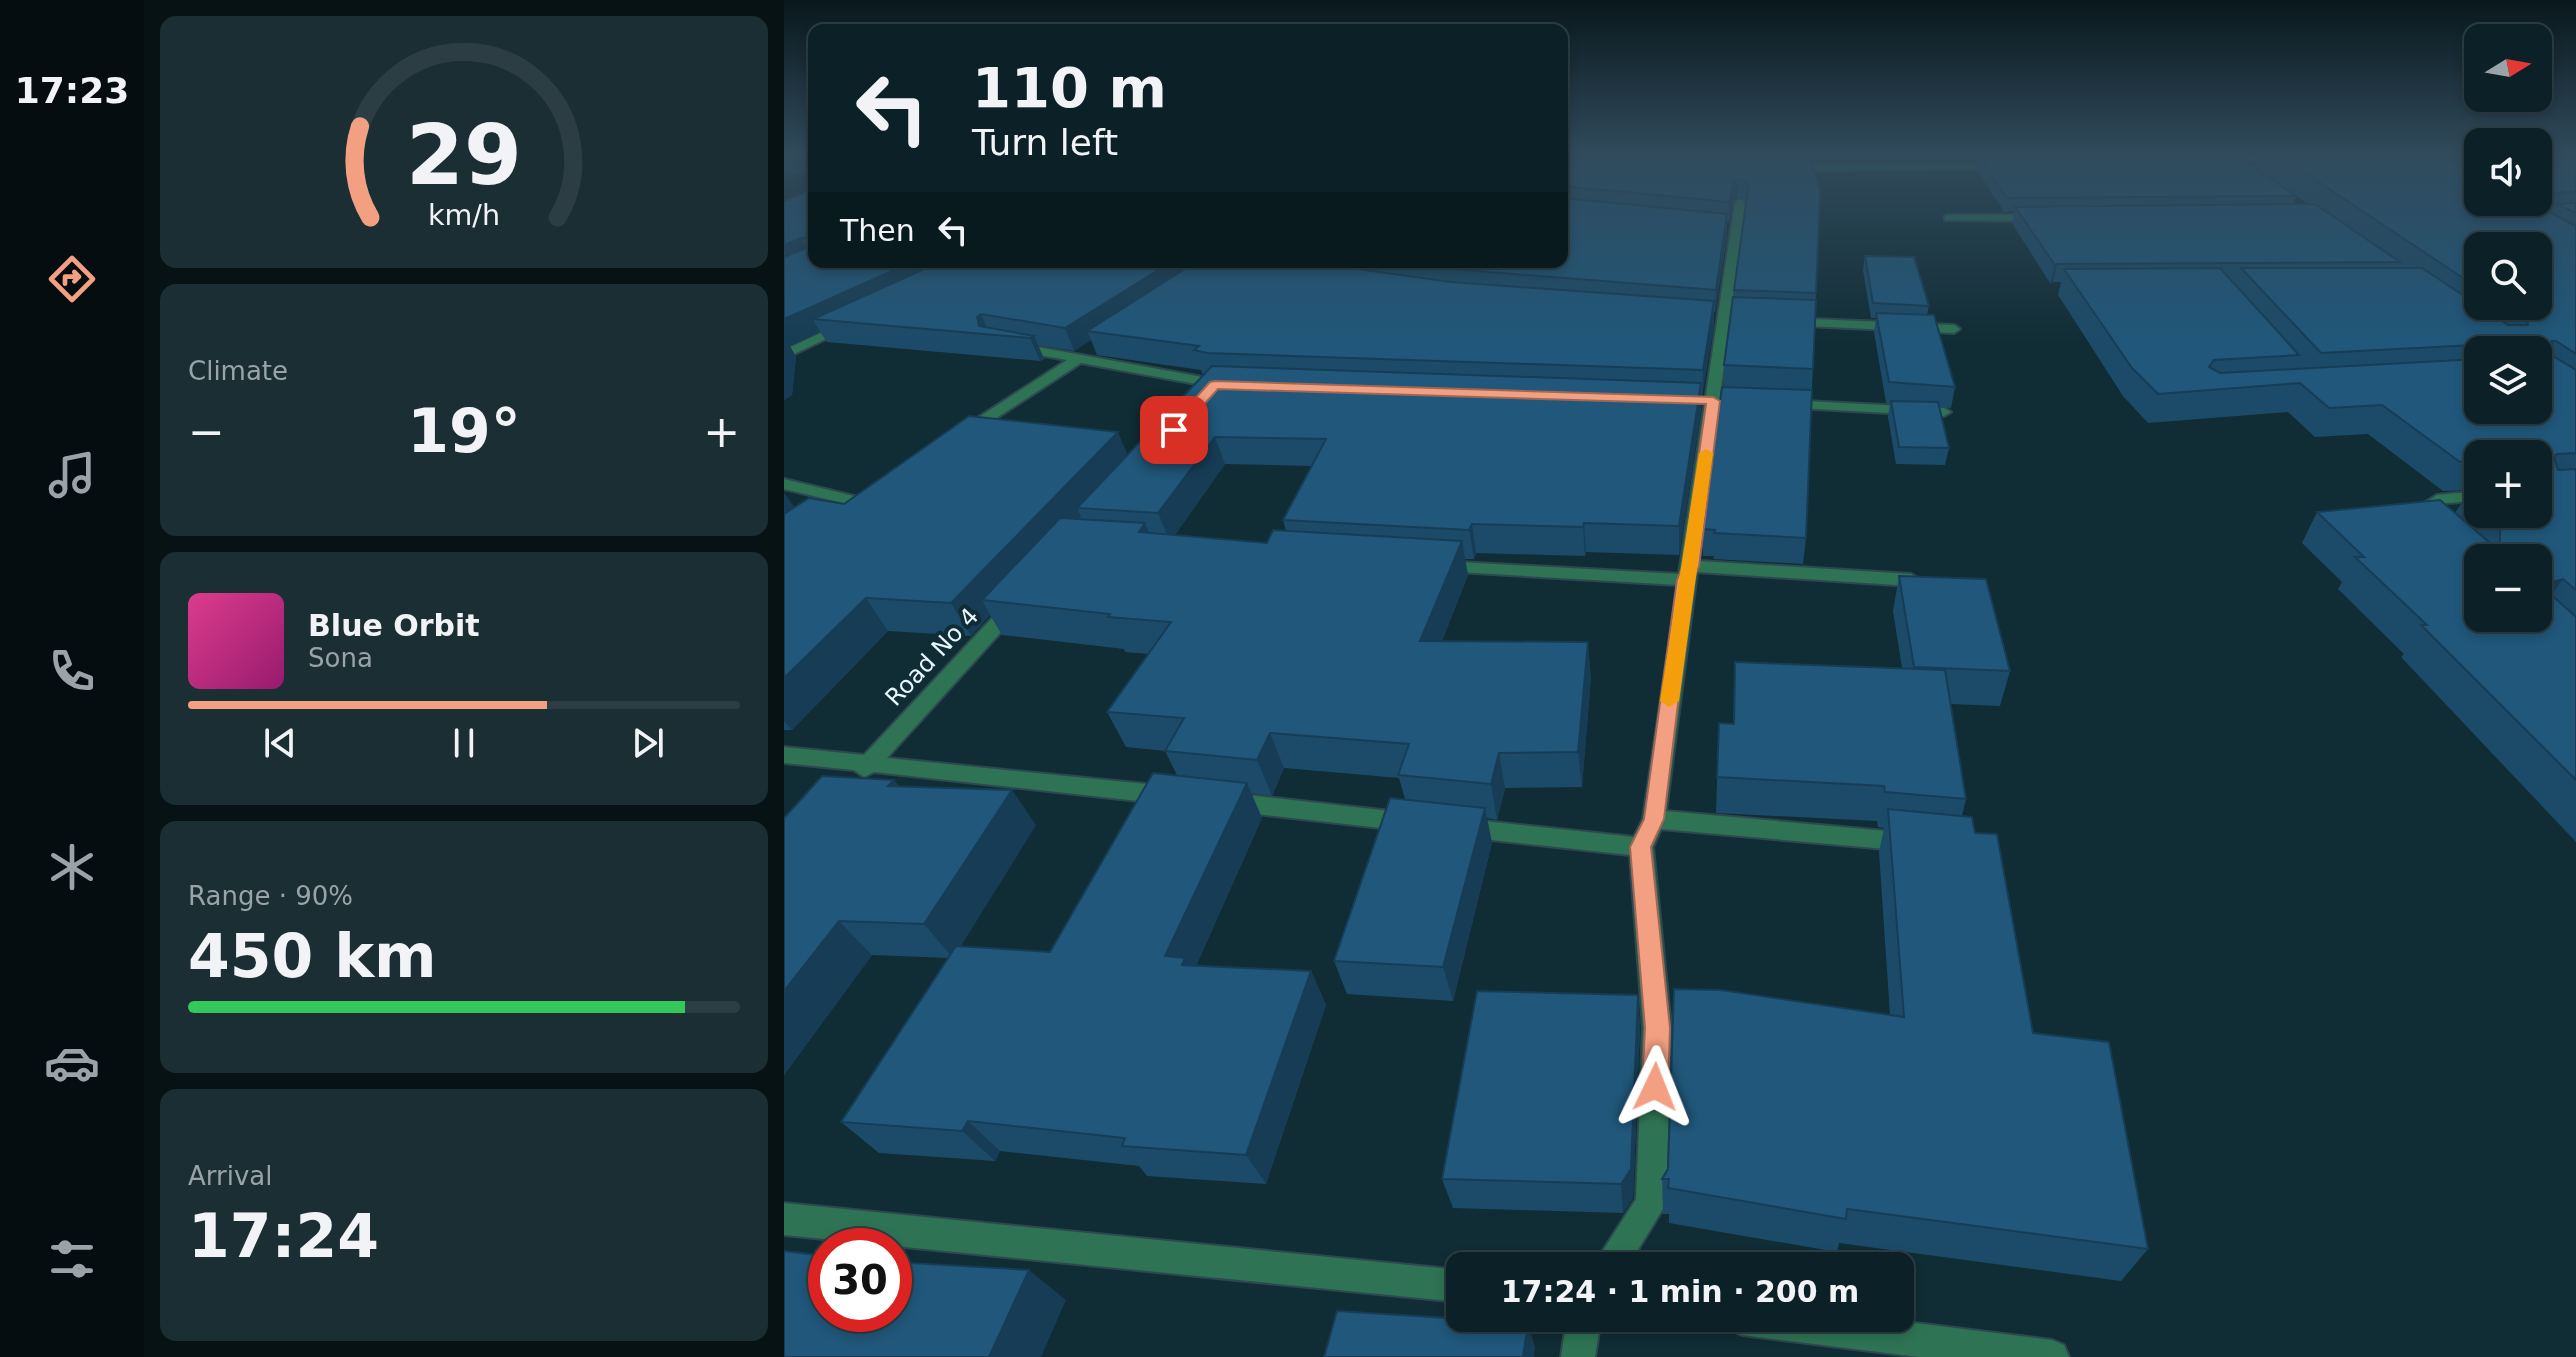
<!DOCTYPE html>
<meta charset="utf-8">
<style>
body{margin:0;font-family:"DejaVu Sans",sans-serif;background:#1a2e33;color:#f1f3f6;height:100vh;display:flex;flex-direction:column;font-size:30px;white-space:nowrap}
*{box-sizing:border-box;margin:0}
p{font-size:26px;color:#9aa3a7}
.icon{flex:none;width:44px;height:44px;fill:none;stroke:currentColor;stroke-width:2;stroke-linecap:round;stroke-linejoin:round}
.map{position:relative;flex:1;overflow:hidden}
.sheet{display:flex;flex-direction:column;gap:16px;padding:16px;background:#071215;width:640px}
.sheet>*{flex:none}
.banner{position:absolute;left:24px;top:24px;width:760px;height:244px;border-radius:16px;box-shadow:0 4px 12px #0003,0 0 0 2px #2c3e44;background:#0c2127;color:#f1f3f6;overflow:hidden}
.needle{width:52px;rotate:79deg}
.fabs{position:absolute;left:1680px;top:24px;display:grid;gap:16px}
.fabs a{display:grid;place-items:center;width:88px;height:88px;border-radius:16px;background:#0c2127;box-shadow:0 4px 12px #0003,0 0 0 2px #2c3e44;font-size:40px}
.speed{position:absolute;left:24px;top:1228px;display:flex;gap:16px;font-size:40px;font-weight:700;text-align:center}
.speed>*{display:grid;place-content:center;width:104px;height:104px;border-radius:50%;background:#0c2127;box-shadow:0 4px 12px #0003,0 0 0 2px #2c3e44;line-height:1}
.speed .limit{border:12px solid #d22;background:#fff;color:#111}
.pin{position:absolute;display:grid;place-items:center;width:68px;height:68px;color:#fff;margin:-34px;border-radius:16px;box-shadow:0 4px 12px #0006}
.me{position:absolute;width:88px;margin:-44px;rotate:2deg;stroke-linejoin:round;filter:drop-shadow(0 0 6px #0008)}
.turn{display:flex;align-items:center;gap:28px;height:168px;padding:0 32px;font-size:36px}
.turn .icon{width:104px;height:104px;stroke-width:2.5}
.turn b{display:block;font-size:56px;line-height:68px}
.then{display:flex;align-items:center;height:76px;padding:0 32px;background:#0003;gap:16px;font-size:30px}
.big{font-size:60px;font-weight:700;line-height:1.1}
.sheet .card{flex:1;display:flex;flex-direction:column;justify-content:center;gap:12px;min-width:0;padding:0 28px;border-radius:16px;background:#1a2e33}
.sheet .dial{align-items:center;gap:0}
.dial svg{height:208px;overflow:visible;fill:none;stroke:#2c3e44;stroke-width:7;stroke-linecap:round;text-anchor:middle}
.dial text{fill:#f1f3f6;stroke:none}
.song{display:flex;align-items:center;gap:24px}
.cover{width:96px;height:96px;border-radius:12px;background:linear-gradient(135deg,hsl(330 70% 55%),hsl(320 70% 35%))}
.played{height:8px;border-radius:4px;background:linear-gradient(90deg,#f3a082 65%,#2c3e44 65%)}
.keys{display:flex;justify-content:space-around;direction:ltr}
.heat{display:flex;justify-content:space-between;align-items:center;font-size:44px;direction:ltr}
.charge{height:12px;border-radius:6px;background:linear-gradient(90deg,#34c759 90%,#2c3e44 0)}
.trip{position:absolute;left:662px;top:1252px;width:468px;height:80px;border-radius:16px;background:#0c2127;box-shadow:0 4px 12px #0003,0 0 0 2px #2c3e44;font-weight:700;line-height:80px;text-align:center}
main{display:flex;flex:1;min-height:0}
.tabs{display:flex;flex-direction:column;width:144px;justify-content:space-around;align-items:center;background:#050d10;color:#9aa3a7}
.tabs .icon{width:56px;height:56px}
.tabs .active{color:#f3a082}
.tabs b{font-size:36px;color:#f1f3f6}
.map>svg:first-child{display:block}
</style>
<main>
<nav class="tabs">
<b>17:23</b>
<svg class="icon active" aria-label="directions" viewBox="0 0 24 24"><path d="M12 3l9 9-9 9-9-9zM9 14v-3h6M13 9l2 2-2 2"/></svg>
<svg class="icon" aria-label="music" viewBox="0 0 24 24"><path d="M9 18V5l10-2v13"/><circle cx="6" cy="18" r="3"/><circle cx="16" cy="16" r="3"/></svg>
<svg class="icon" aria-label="phone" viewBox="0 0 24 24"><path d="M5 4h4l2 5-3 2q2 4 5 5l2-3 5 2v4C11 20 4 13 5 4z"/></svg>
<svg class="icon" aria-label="climate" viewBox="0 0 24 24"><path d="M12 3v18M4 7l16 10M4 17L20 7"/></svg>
<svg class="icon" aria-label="car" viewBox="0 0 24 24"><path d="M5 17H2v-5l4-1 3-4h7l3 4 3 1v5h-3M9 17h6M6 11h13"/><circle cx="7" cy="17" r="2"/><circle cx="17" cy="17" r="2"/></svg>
<svg class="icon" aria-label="filters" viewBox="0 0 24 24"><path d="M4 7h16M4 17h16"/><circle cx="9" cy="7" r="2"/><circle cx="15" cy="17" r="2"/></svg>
</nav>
<section class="sheet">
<div class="card dial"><svg viewBox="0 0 100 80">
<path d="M14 69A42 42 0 1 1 86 69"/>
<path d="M14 69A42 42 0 0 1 10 34" stroke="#f3a082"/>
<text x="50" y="56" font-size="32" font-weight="700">29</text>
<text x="50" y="72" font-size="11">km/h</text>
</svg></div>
<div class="card"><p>Climate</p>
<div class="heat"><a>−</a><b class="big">19°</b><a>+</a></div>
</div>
<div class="card">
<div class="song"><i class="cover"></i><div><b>Blue Orbit</b><p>Sona</p></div></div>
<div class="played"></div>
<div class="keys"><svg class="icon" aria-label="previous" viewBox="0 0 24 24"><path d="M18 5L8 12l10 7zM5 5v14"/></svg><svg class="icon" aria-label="pause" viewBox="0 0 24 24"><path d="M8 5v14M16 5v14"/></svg><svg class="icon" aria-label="next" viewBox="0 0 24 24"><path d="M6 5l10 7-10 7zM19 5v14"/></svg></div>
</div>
<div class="card"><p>Range · 90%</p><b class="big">450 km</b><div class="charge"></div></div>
<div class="card"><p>Arrival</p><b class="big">17:24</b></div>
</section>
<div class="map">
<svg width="1792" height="1357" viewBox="0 0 1792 1357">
<rect width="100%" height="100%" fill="#102c34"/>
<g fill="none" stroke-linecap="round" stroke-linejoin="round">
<!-- minor casing -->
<g stroke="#2e4850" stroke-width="4">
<g id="minor">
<path d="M1498 155 1501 160 1434 163 1429 160 1434 157Z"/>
<path d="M1218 163 1221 168 1002 171 997 168 1002 165Z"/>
<path d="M956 199 961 202 915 561 1127 574 1136 580 1127 586 913 572 882 811 1125 833 1133 835 1137 842 1133 849 1125 851 877 829 869 847 887 1028 882 1204 844 1266H809L852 1199 859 1028 846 855 680 837 672 834 668 828 672 822 680 819 850 837 859 819 894 585 657 571 648 566 657 561 895 574 951 202Z"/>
<path d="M1165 215H1257L1262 218 1257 221 1161 220V216Z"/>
<path d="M1006 318 1170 325 1176 329 1170 333 1002 325 1000 322Z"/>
<path d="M58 323 69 326 0 359V350Z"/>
<path d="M232 343 440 381 447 385 440 389 297 363 188 434H178V428L283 360 227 350 225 347Z"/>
<path d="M1000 400 1160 408 1167 412 1160 416 995 407 993 404Z"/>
<path d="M0 479 82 499 84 502 76 507 0 489Z"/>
<path d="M1694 491V501L1662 503 1649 510V519H1637L1632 508 1653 495Z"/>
<path d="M229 601 236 603 238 607 236 611 103 758 382 786 390 789 393 795 390 801 382 804 90 772 80 777 70 770 0 763V747L80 755 222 603Z"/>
<path d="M445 793 624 813 632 816 635 822 632 828 624 831 445 811 437 808 434 802 437 796Z"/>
<path d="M0 1203 676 1270V1302L0 1235Z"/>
<path d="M783 1318H817L811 1357H777Z"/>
<path d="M941 1318H1091L1268 1340 1280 1345 1285 1357H1135L958 1335 946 1330Z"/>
</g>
</g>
<!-- minor -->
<use href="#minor" fill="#2e7353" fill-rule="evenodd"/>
</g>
<!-- wall -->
<g fill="#1c4b69" fill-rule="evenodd">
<path d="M778 153H1021L1036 191 1022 538 1019 564 929 559 930 556H919V529L940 387V365L962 202 953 197 949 199 945 222H943V235L931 312H930V325L918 396H917V410L895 555 802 552 801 556 692 553 690 559H681L684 575 658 641 807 677 798 787 721 788 713 820 703 818 708 843 669 1001 563 994 550 961 621 799 615 778 500 768 488 796 467 793 478 818 412 966 527 971 542 1005 482 1184 363 1176 355 1166 216 1151 211 1161 95 1153 57 1122 165 958 88 955 0 1075V818L110 780 115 787 252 825 176 947 266 952 393 775 381 751 342 747 323 712 365 654 341 652 340 649 218 635 206 615 187 636 104 631 8 730H0V494L10 508 60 504 344 455 419 375 417 370 313 355 307 340 290 351 254 345 260 359 256 361 43 342 36 332 6 346 12 357 8 395 0 400V201L30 189V262H778ZM441 464 527 466 499 520 502 531 483 543 391 535Z"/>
<path d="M1182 153H1694V202H1754V153H1792V842L1617 657 1620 654 1554 589 1558 582 1518 543 1533 512 1671 513 1686 490 1659 491 1584 434 1531 437 1504 412 1364 423 1339 396 1274 295 1277 282H1269L1266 283 1228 223 1230 211 1220 212 1193 170 1195 160H1187ZM1473 153 1469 166 1524 204H1509L1512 196 1452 154ZM1694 246 1754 306H1694ZM1694 350H1754L1694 410ZM1694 454H1754V514H1694Z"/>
<path d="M1081 256 1145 306 1143 315 1171 387 1167 408 1155 407 1165 448 1161 465 1112 464 1104 417 1106 403H1102L1090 332 1092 318H1087L1079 270Z"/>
<path d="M1115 576 1226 671 1216 706 1167 704 1182 799 1178 816 1191 833 1249 1033 1364 1249 1337 1281 1055 1243 1053 1252 885 1223V1214H879L878 1179 1106 1015 1095 852 1100 828 1094 827 1093 821 932 813 935 723 949 724 951 662 1118 668 1109 611Z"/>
<path d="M854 995 856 1028 849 1198 839 1213 669 1208 658 1179Z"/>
</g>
<!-- shaded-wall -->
<g fill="#163d55">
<path d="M17 153H30V172L0 176V156Z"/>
<path d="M953 178V197L949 199 945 222V202L950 180Z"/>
<path d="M943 214V235L931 312 932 290Z"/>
<path d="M17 238 29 259 0 271V245Z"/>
<path d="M128 262H186L29 319 36 332 6 346 12 357 8 395 0 400V319Z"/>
<path d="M387 262H416L303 331 307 340 290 351 281 328Z"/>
<path d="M1273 264 1269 282 1266 283 1271 265Z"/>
<path d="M930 301V325L918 396 919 370Z"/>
<path d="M197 314 206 334 195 326 193 317Z"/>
<path d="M250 336 260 359 256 361 246 338Z"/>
<path d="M917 383V410L895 555V526Z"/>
<path d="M334 432 347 463 293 508 297 517 218 602 198 600 206 615 187 636 167 603Z"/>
<path d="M431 437 441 464 386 542 374 513Z"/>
<path d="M1 494 23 526 0 540V495Z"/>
<path d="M361 523 375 557 355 532Z"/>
<path d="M800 523 802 552 801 556 799 527Z"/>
<path d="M688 524 692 553 690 559 685 530Z"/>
<path d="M678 541 684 575 644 676 636 641Z"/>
<path d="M1779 579 1756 611 1761 584Z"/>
<path d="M82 598 104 631 8 730 0 721V678Z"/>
<path d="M804 642 807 677 798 787 794 752Z"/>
<path d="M486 733 500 768 488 796 473 760Z"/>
<path d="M715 753 721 788 713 820 707 784Z"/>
<path d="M110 780 137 815 104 786Z"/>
<path d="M463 783 478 818 409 972 381 956Z"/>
<path d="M228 790 252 825 169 958 140 924Z"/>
<path d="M701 808 708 843 669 1001 659 967Z"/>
<path d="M55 921 88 955 0 1075V991Z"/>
<path d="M527 971 542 1005 482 1184 462 1155Z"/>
<path d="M854 995 856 1028 849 1198 839 1213 837 1184Z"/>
<path d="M184 1121 216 1151 211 1161 178 1131Z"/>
<path d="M245 1270 282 1300 257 1357H205Z"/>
<path d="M744 1323 751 1347 750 1357H739Z"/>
</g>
<!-- building -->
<g fill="#20577a" stroke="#163d55" stroke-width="2" fill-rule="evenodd">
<path d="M0 153H17L0 156Z"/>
<path d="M778 153H888L911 159 918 153H957L960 155 1025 154 1036 191 1032 293 950 290 965 183 953 178 950 180 945 202 778 186Z"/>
<path d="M1491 153H1653L1694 175V202H1746L1792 226V354L1772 341H1768L1769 356 1792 370V453L1773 454 1770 457 1774 470 1792 469V590L1779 579 1761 584V589L1792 617V780L1637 625H1643L1571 557H1580L1533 512 1656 500 1706 543 1716 544V526L1701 514H1754V454H1694V460L1676 462 1598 405 1545 408 1516 383 1374 394 1348 368 1280 269 1436 268 1515 355 1430 360 1425 367 1436 373 1694 359V410H1754V350H1711L1709 344 1537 353 1457 268H1638L1724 325H1744L1743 320 1721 306H1754V246H1694V288ZM1694 558H1754V618H1694Z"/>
<path d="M1678 153H1694V162Z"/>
<path d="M1754 153H1792V192L1754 193Z"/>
<path d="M1451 154 1512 196 1223 198 1196 158Z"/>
<path d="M30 189V239L17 238 0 245V201Z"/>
<path d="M778 198 943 214 932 290 668 269 615 262H778Z"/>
<path d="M1792 203V213L1773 204Z"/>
<path d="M1531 204 1616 262 1273 264 1271 265 1231 207Z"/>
<path d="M30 245V262H128L0 319V257Z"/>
<path d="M1081 256 1130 257 1145 306 1089 303Z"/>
<path d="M156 262H387L281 328 197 314 193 317 195 326 250 336 246 338 29 319Z"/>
<path d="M412 262H524L667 282 930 301 919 370 423 353 410 350 415 346 303 331Z"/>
<path d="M949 297 1032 300 1029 369 940 365Z"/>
<path d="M1092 313 1150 315 1171 387 1105 382Z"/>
<path d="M428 366 917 383 895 526 800 523 799 527 688 524 685 530 499 520 542 439 431 437 374 513 293 508Z"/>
<path d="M938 387 1028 390 1022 538 930 533 931 530 919 529Z"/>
<path d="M1107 401 1154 402 1165 448 1115 447Z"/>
<path d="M185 416 334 432 167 603 82 598 0 678V514L25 498 60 504Z"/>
<path d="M1694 496V508L1681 497Z"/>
<path d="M276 518 361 523 355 532 483 543 489 530 678 541 636 641 804 642 794 752 715 753 707 784 614 775 625 744 486 733 473 760 381 751 400 718 323 712 387 622 324 617 326 614 198 600Z"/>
<path d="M1115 576 1202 579 1226 671 1130 667Z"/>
<path d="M951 662 1161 670 1182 799 1101 792 1100 786 933 777 935 723 950 724Z"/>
<path d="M369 773 463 783 381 956 401 958 398 965 527 971 462 1155 338 1146 341 1138 184 1121 178 1131 57 1122 172 946 266 952Z"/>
<path d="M38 776 110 780 104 786 228 790 140 924 55 921 0 991V818Z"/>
<path d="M606 798 701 808 659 967 550 961Z"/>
<path d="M1104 809 1188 817 1191 833 1213 834 1249 1033 1325 1042 1364 1249 1063 1209 1062 1219 884 1188 885 1179H878L884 1169 890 989 937 990 1120 1017Z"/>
<path d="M693 991 854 995 847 1169 837 1184 658 1179Z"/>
<path d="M0 1251 42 1256V1314H110V1262L245 1270 205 1357H0Z"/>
<path d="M553 1311 744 1323 739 1357H540Z"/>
</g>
<!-- sky -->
<linearGradient id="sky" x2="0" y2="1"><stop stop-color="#09181d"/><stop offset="0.45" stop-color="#314b5c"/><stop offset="1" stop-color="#314b5c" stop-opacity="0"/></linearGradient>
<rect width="1792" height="343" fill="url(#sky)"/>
<!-- route -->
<path fill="#f3a082" stroke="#9e6854" stroke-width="2" d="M431 381 929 397 936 401 915 566 909 580 880 819 867 847 886 1028 884 1087 880 1096 871 1099 862 1096 858 1087 861 1028 846 847 860 819 893 580 899 566 922 404 434 389 394 433H385V427L426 382Z"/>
<!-- slow -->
<path fill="#f59e0b" d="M922 449 929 453 895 701 885 707 876 701 915 453Z"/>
<g text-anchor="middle" stroke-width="8" stroke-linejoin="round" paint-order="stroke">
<!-- street labels -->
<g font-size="24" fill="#e7f7fd" stroke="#102c34">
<text transform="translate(148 657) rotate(-47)" y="8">Road No 4</text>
</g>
</g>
</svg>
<div class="fabs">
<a><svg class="needle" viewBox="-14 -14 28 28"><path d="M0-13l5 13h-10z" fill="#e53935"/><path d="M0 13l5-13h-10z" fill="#9aa3a7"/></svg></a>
<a><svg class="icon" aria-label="sound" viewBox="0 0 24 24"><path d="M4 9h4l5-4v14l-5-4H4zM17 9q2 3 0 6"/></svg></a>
<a><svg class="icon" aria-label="search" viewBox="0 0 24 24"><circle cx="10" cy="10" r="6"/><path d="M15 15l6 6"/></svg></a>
<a><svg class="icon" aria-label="layers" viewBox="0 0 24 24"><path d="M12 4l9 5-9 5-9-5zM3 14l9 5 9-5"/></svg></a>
<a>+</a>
<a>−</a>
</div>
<div class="speed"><div class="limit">30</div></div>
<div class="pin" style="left:390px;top:430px;background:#d93025"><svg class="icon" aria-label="arrive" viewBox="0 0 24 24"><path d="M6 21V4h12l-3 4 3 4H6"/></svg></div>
<svg class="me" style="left:871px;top:1087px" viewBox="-20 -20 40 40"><path d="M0-17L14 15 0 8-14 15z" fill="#f3a082" stroke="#fff" stroke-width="4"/></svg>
<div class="trip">17:24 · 1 min · 200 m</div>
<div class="banner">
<div class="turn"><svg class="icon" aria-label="left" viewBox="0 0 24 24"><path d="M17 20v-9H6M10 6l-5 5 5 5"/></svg><div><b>110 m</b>Turn left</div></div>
<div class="then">Then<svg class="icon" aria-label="left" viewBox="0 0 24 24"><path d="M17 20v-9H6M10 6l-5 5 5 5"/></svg></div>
</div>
</div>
</main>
